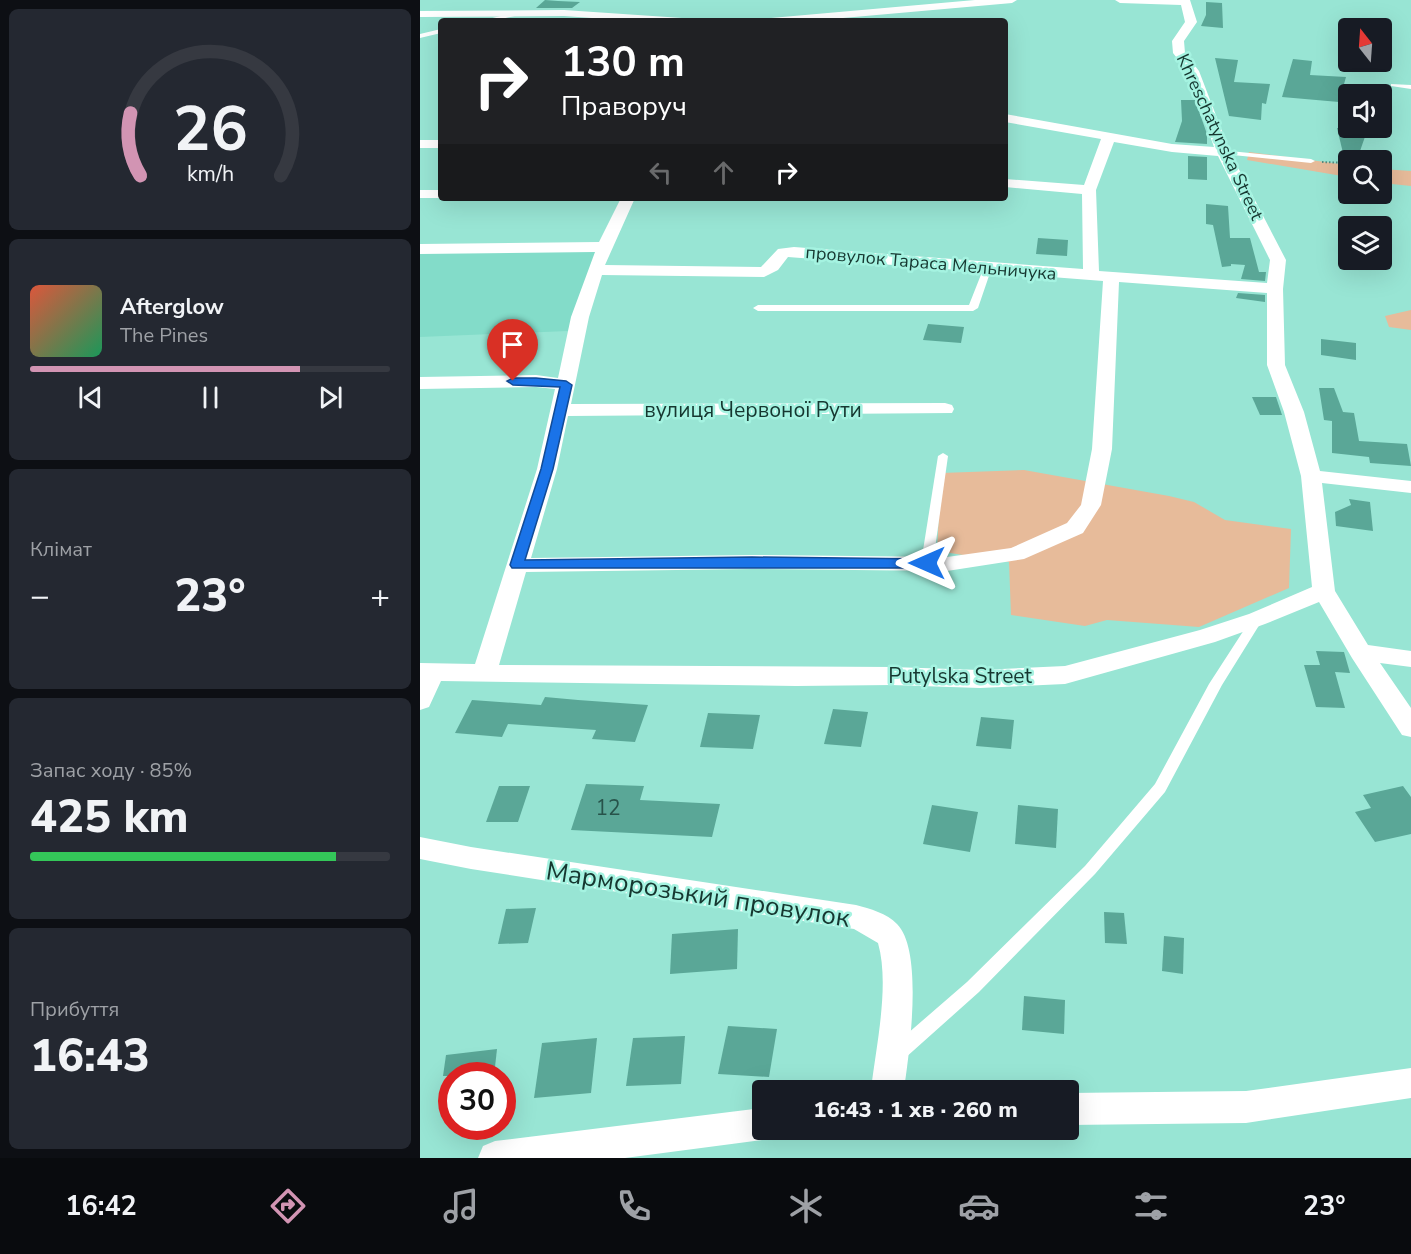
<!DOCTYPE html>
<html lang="uk">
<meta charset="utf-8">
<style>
body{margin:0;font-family:"Nunito Sans",sans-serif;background:#242831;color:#f1f3f6;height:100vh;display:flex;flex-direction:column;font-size:22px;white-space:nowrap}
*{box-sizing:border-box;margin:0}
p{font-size:20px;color:#9ea1a6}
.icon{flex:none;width:33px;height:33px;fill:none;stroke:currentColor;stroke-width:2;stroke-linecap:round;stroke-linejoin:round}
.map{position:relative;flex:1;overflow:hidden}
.sheet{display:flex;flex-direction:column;gap:9px;padding:9px;background:#0d0f14;width:420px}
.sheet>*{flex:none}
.hud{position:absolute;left:18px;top:18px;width:570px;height:183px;border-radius:6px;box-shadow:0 6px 24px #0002;background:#202124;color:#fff;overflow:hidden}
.needle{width:39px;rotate:343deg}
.controls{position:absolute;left:918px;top:18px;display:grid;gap:12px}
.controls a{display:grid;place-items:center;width:54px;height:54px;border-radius:6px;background:#171b24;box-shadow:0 6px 24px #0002;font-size:30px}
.speed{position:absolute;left:18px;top:1062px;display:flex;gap:12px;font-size:30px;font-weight:700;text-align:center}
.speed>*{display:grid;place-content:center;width:78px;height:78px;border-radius:50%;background:#171b24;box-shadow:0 6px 24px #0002;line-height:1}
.speed .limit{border:9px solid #d22;background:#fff;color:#111}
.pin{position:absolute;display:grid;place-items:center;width:51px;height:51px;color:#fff;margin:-62px -26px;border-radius:50% 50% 50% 0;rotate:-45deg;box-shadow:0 0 6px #0007}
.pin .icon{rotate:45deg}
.me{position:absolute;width:66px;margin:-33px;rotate:270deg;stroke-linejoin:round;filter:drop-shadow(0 0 4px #0008)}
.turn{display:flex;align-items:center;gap:21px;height:126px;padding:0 24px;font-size:27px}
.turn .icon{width:78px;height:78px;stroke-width:2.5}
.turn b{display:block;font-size:42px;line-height:51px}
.lanes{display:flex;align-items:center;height:57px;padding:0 24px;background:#0003;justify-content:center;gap:30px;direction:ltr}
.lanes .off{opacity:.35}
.big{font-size:45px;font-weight:800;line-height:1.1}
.sheet .widget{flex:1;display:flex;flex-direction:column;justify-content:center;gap:9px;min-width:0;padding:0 21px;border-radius:9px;background:#242831}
.sheet .dial{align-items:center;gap:0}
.dial svg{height:156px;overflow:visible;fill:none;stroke:#363941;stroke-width:7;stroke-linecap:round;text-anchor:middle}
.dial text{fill:#f1f3f6;stroke:none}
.song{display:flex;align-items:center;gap:18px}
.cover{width:72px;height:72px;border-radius:9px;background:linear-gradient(135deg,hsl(10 70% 55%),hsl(150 70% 35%))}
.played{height:6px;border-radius:3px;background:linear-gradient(90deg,#d294b3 75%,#363941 75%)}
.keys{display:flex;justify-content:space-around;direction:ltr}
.heat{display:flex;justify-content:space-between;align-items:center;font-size:33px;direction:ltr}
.charge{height:9px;border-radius:4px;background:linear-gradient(90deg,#34c759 85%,#363941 0)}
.trip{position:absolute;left:332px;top:1080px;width:327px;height:60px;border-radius:6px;background:#171b24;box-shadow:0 6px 24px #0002;font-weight:800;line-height:60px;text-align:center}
.tabs{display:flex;height:96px;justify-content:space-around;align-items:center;background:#090b0e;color:#9ea1a6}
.tabs .icon{width:42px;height:42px}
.tabs .selected{color:#d294b3}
.tabs b{font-size:27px;color:#f1f3f6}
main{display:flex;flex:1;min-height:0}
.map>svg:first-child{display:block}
</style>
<main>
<section class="sheet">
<div class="widget dial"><svg viewBox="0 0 100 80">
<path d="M14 69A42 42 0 1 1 86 69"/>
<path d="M14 69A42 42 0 0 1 9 37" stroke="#d294b3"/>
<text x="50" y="56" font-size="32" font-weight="700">26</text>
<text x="50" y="72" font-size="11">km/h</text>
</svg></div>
<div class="widget">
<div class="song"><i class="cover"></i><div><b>Afterglow</b><p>The Pines</p></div></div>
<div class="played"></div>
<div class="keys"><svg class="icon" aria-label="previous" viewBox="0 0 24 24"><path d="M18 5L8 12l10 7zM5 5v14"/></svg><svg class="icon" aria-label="pause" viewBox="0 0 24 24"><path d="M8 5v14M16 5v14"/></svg><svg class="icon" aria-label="next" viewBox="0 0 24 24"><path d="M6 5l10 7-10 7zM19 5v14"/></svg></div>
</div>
<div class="widget"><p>Клімат</p>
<div class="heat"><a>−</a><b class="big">23°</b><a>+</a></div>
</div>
<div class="widget"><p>Запас ходу · 85%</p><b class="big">425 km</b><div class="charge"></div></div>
<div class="widget"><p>Прибуття</p><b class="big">16:43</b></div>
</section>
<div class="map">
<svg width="991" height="1158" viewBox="0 0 991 1158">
<rect width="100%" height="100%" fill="#98e5d4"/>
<!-- built -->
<path fill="#83dcc9" d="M179 249 148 331 0 337V252Z"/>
<!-- green -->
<g fill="#e7bb9a">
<path d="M829 152 928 165V177L827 160Z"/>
<path d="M962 169 991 171V186L962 183Z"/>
<path d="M991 310V330L969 327 965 316Z"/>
<path d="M604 470 749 496 774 502 805 520 871 529 869 588 779 627 687 620 665 626 591 615 589 562 517 551 521 473Z"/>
</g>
<!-- building -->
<g fill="#5aa797">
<path d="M125 0 138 1 160 2 152 8H116Z"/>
<path d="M786 2 802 3 803 28 781 26 786 15Z"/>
<path d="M795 58 818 60 814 82 850 84 846 104 842 103 841 120 809 116Z"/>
<path d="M873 59 892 61 890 75 926 77 919 102 862 97Z"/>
<path d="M761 100H775L787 134V144L755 142 762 121Z"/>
<path d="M917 128H948L939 154 923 153Z"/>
<path d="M768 156 787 157V180L768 179Z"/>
<path d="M786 204 808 206 810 238H830L839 272H846L845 281 821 279 825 265 811 264V266L802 267 793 225 786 224Z"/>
<path d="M618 238 648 240 647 256 616 254Z"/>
<path d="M818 293 845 295V302L816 298Z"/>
<path d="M508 324 544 327 541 343 503 340Z"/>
<path d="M901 339 936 343V360L901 355Z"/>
<path d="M899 388H914L923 412 934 413 939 441 987 444 991 466 950 463 949 457 912 453V421L904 420Z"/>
<path d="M832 397H856L862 415H840Z"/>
<path d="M929 499 950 502 953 531 916 526 915 512 931 505Z"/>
<path d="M896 651 924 652 930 673 915 672 925 708 896 707 884 665H900Z"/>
<path d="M125 697 158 700 228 705 215 742 172 739 176 730 88 724 82 737 35 733 52 700 121 705Z"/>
<path d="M413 709 448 712 441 747 404 744Z"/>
<path d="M288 713 340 715 333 749 280 747Z"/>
<path d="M561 717 594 720 591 749 556 746Z"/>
<path d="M166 784 224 786 220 800 300 804 292 837 151 830Z"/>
<path d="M79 786H110L98 822H66Z"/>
<path d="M983 786 991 797V834L955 842 935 812 951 808 943 795Z"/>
<path d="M512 805 558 812 550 852 503 844Z"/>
<path d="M598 805 638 809 636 848 595 844Z"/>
<path d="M116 908 108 943 78 944 86 909Z"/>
<path d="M684 912 704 913 707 944 685 943Z"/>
<path d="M318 929 317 969 250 974 252 934Z"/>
<path d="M744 936 764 938 763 974 742 971Z"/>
<path d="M604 996 645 1000 644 1034 602 1030Z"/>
<path d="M308 1026 357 1029 349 1077 298 1074Z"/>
<path d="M265 1036 261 1084 206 1086 213 1038Z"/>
<path d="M177 1038 171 1093 114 1098 122 1043Z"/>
<path d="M77 1049 74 1076H23L26 1055Z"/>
</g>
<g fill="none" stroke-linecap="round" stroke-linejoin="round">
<!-- path -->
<path stroke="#558b7f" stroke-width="2" stroke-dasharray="1.5 2" stroke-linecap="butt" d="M902 162 928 163"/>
<!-- lane -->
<g fill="#fff" fill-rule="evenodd">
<path d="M97 12 99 15 72 21H60Z"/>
<path d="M21 29V33L0 38V34Z"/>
<path d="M971 84 991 85V89L971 86Z"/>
<path d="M800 150 891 159 895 161 891 163 803 154H800Z"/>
<path d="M568 264 572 267 558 308 553 311H338L333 308 338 305H549L564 267Z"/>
<path d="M523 453 528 456 513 563 507 567 501 563 518 456Z"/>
<path d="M837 615 843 619 802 685 745 792 675 874 559 992 484 1059 478 1061 472 1059 469 1053 472 1047 547 982 665 866 735 784 789 684 833 616Z"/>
</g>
<!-- street -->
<g fill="#fff" fill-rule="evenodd">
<path d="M555 0H597L592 3 389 21H346L351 18Z"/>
<path d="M695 0H770L777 22 764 41 765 53 779 71 810 152 866 260 863 289 865 365 884 412 900 471 991 481V493L902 483 915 591 948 645 991 651V667L960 663 991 708V737L982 735 932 658 899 602 845 624 795 642 645 684 560 688 472 685 376 686 21 681 9 707 0 710V663L55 664 117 469 135 389 116 387 0 389V377L116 375 138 378 151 317 175 252 0 254V244L179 242 201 198H215L185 265 341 267 358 249 374 247 663 269 662 194 585 187V179L664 185 681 139 585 122V114L752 144 794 147 767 71 753 53 752 41 765 22 761 5 700 3ZM694 142 752 152 798 156 850 260 847 283 679 271 676 190ZM368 257 683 281 672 449 661 505 647 523 591 548 527 557 332 555 111 558 137 469 148 416 532 413 534 409 532 405 525 403 151 404 169 317 182 275 344 277 358 270ZM699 282 847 293V365L864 412 881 476 892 587 829 614 780 630 645 666 560 670 472 667 79 665 106 572 332 569 527 571 604 559 663 533 681 505 692 449Z"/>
<path d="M144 10 262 18 267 21H214L144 16 0 17V11Z"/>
<rect x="0" y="140" width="21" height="8"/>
<path d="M0 190H21L22 198H0Z"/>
<path d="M0 837 51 847 436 905C450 909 467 913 477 924 504 951 489 1054 484 1090H451C456 1046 470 985 458 943L434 929 51 869 0 859Z"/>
<path d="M991 1068V1098L826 1123 648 1125V1093L826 1091Z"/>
<path d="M342 1108V1130H357L354 1135 342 1140 205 1158H58L63 1146 75 1141Z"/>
</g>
</g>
<!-- route -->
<path fill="#1a73e8" stroke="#114b97" stroke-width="1.5" d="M116 378 146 381 152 385 133 469 105 560 332 557 507 559 514 563 507 568H92L90 565 121 469 140 387 93 385 87 381 93 378Z"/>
<g text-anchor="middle" stroke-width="5" stroke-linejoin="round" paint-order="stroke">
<!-- far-street labels -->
<g font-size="18" fill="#163730" stroke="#a5f3e1">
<text transform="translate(800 137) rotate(65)" y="6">Khreschatynska Street</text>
<text transform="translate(511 263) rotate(5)" y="6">провулок Тараса Мельничука</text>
</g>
<!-- street labels -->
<g font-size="21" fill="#163730" stroke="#a5f3e1">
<text x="333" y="417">вулиця Червоної Рути</text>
<text x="540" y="683">Putylska Street</text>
</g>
<!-- near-number labels -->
<g font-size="21" fill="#27534a">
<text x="188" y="815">12</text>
</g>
<!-- near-street labels -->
<g font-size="26" fill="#163730" stroke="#a5f3e1">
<text transform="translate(278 894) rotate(9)" y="9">Марморозький провулок</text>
</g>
</g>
</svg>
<div class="controls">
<a><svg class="needle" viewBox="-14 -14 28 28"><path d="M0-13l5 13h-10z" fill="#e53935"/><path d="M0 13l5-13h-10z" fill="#9ea1a6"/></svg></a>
<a><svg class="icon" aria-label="sound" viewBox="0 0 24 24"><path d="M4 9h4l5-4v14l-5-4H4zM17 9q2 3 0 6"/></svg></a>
<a><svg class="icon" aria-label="search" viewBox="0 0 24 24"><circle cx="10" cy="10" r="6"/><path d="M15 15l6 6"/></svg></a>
<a><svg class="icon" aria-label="layers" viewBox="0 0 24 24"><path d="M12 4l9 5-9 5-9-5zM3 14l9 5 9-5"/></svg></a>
</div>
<div class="speed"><div class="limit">30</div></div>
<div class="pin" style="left:93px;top:381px;background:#d93025"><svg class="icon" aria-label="arrive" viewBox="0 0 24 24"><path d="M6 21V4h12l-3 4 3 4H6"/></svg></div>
<svg class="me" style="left:507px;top:563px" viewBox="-20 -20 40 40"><path d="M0-17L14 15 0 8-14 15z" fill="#1a73e8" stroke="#fff" stroke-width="4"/></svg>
<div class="trip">16:43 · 1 хв · 260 m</div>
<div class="hud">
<div class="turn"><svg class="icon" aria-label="right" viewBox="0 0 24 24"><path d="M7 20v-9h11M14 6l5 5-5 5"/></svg><div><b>130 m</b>Праворуч</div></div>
<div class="lanes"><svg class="icon off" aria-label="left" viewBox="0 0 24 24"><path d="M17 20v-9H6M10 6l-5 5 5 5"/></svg><svg class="icon off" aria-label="ahead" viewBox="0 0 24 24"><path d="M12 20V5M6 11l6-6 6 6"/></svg><svg class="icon" aria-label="right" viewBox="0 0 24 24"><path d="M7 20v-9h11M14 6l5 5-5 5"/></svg></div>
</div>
</div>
</main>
<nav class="tabs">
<b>16:42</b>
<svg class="icon selected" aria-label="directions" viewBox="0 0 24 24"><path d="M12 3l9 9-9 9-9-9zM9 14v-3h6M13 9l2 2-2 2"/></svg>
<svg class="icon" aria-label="music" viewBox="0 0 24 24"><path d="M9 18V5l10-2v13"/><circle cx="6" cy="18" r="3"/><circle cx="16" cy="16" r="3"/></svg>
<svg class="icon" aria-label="phone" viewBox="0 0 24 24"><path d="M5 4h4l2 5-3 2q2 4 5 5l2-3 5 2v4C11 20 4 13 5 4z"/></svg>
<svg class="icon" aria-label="climate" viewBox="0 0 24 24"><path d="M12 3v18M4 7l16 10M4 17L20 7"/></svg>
<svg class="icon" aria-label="car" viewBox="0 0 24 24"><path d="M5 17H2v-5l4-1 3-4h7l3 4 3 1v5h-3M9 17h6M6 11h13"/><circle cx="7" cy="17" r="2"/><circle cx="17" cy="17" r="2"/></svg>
<svg class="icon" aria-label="filters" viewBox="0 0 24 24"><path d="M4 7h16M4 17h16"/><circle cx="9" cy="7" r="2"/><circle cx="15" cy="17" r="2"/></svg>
<b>23°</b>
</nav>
